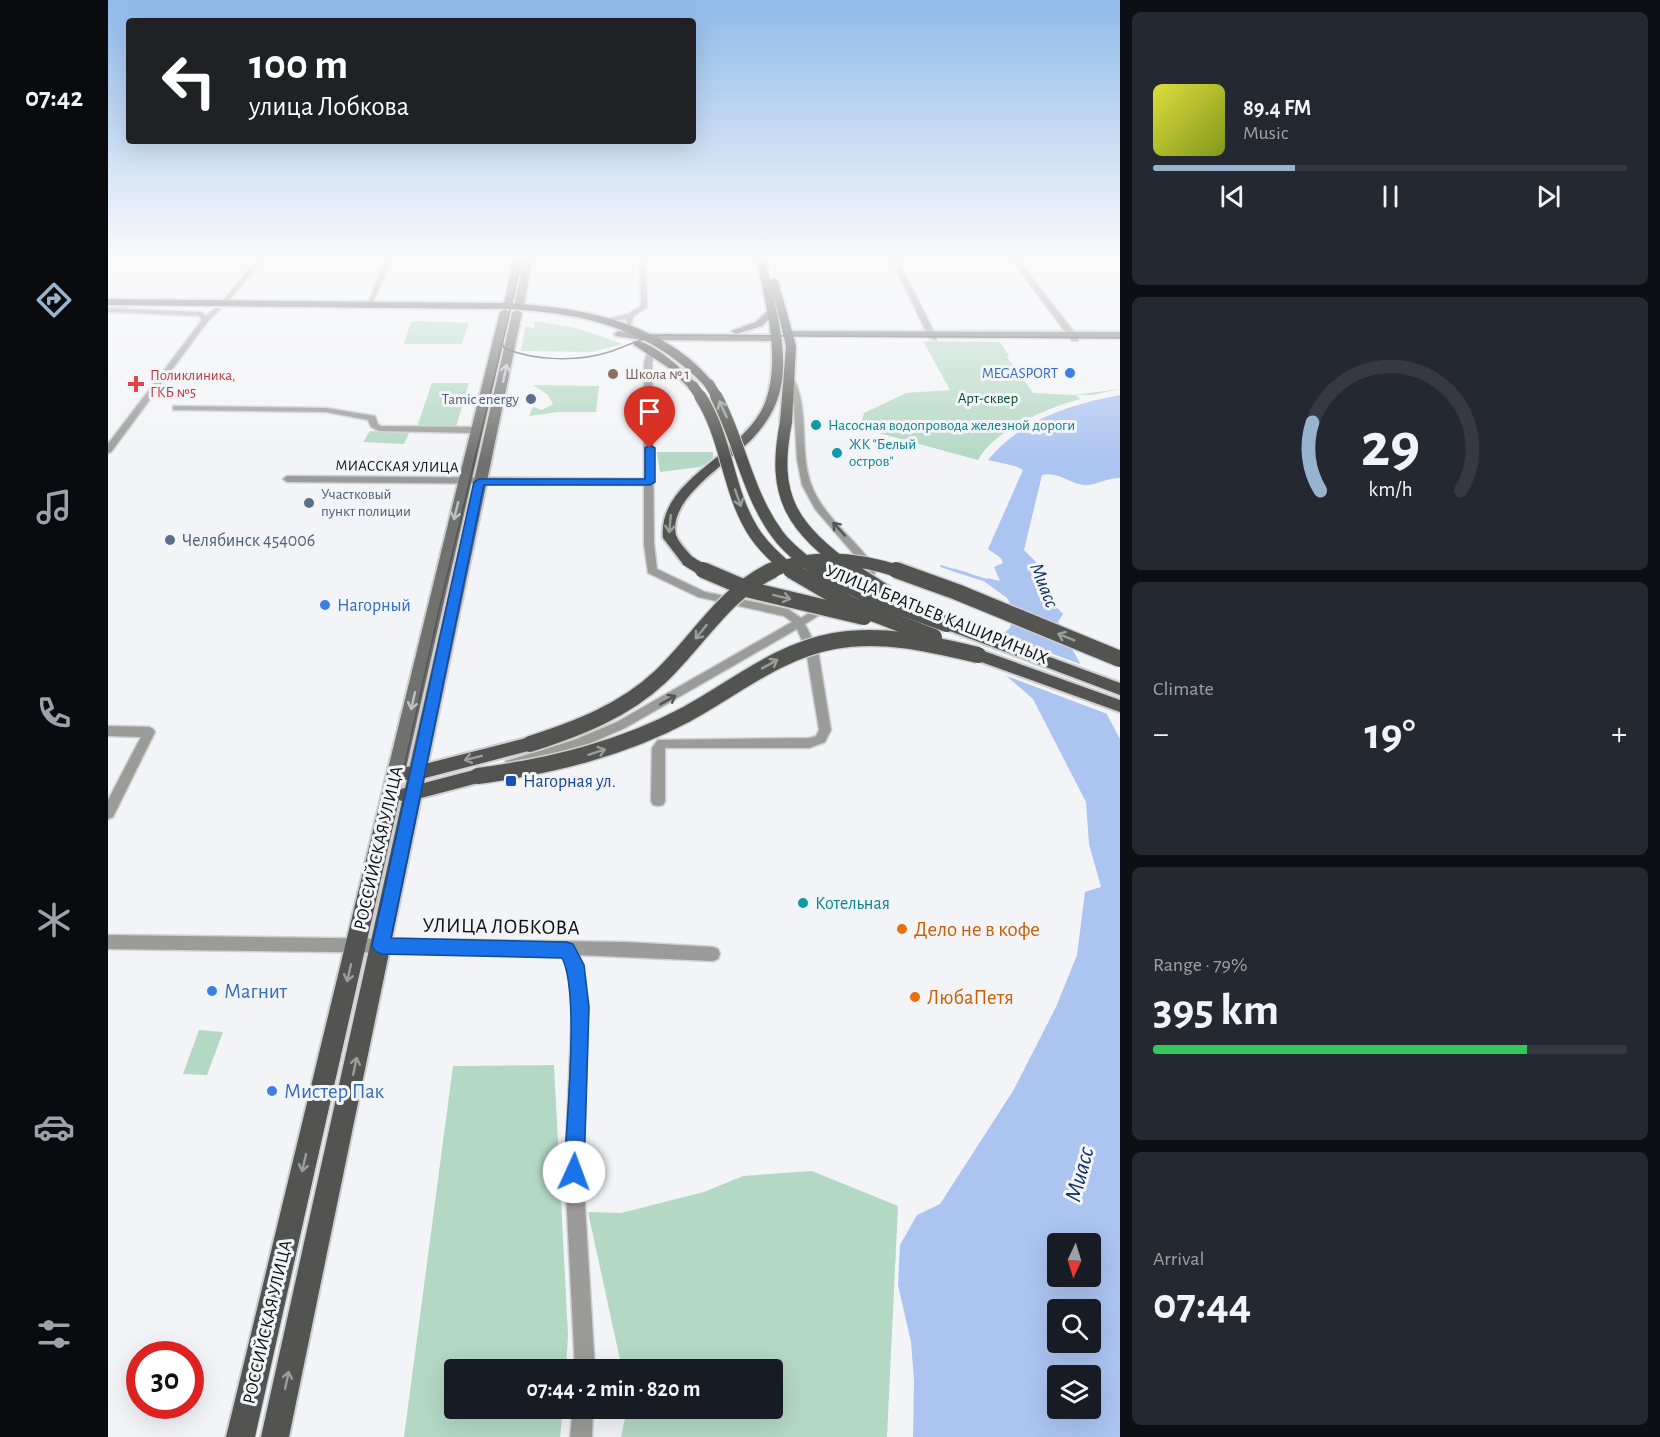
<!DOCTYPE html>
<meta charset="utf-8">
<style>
body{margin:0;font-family:"Alegreya Sans",sans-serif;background:#242831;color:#f1f3f6;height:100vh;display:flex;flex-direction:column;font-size:22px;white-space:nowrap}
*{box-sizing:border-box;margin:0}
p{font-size:20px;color:#9ea1a6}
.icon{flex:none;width:33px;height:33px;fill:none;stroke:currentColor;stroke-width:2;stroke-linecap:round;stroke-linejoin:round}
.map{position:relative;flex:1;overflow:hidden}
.details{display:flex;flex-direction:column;gap:12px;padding:12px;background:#0d0f14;width:540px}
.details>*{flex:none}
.guide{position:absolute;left:18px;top:18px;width:570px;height:126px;border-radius:6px;box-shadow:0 6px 24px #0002;background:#202124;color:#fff;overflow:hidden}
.needle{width:39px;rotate:184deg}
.buttons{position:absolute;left:939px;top:1233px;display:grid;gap:12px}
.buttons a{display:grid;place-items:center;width:54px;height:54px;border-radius:6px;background:#171b24;box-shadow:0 6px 24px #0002;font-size:30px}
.speed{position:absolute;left:18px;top:1341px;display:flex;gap:12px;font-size:30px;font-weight:700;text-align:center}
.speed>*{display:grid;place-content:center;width:78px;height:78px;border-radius:50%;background:#171b24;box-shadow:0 6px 24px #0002;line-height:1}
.speed .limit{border:9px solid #d22;background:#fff;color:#111}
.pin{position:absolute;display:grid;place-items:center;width:51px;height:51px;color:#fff;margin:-62px -26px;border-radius:50% 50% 50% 0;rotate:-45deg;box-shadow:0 0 6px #0007}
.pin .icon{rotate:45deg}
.me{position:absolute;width:66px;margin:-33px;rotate:2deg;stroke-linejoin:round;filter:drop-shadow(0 0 4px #0008)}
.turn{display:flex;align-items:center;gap:21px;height:126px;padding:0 24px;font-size:27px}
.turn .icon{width:78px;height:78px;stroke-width:2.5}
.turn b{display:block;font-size:42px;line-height:51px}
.big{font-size:45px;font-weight:700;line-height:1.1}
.details .card{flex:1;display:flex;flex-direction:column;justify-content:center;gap:9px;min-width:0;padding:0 21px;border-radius:9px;background:#242831}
.details .dial{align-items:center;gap:0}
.dial svg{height:156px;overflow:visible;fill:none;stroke:#363941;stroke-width:7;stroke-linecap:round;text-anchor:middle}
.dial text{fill:#f1f3f6;stroke:none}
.song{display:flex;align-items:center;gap:18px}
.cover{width:72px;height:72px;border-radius:9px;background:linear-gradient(135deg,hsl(60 70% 55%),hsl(70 70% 35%))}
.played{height:6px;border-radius:3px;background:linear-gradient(90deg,#97b4cf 30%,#363941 30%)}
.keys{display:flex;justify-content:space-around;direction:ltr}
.heat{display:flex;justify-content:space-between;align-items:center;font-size:33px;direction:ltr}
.charge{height:9px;border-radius:4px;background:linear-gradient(90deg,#34c759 79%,#363941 0)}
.trip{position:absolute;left:336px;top:1359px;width:339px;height:60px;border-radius:6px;background:#171b24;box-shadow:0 6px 24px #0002;font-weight:700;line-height:60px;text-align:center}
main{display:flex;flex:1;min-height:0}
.menu{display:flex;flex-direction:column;width:108px;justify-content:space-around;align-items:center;background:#090b0e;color:#9ea1a6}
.menu .icon{width:42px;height:42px}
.menu .current{color:#97b4cf}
.menu b{font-size:27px;color:#f1f3f6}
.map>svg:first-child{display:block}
</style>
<main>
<nav class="menu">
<b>07:42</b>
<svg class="icon current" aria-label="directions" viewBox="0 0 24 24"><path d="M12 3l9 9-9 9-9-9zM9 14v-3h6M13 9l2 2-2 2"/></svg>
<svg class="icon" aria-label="music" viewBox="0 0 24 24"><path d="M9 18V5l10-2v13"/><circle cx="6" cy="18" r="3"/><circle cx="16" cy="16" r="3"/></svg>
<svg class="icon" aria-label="phone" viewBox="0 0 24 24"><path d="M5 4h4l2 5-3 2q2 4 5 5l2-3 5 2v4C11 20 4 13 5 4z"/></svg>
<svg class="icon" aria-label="climate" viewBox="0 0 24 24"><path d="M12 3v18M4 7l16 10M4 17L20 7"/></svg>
<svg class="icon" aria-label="car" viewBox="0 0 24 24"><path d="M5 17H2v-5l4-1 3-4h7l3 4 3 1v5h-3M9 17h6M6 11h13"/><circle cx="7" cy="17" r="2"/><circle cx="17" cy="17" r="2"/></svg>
<svg class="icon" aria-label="filters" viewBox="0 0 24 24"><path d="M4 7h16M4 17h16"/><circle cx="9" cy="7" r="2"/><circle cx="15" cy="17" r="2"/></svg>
</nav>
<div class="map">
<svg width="1012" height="1437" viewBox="0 0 1012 1437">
<rect width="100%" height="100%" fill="#f3f4f7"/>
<!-- green -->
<g fill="#b3d8c4">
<path d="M427 321 472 329 515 344 484 352 413 351 417 327 426 328Z"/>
<path d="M303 322 311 321 361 323 354 344H296Z"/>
<path d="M815 341 892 342 901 356 899 357 925 393 966 395 1012 389 985 395H968L972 399C941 407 886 430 870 460L752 428 756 413 798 393 842 390Z"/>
<path d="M324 383H361L348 427H309Z"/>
<path d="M425 385 491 386 488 412H450L421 416 425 407 434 410 445 404 440 395Z"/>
<path d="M262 431 301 433 296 444 255 442Z"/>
<path d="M549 452H605V459L592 467 552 472Z"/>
<path d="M91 1030 115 1032 99 1075 75 1074Z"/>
<path d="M446 1065 460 1335 458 1369 346 1370V1408L455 1409 452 1437H296L345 1066Z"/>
<path d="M704 1171 790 1206 779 1437H513L519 1409 664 1408V1370L514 1369 480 1212 513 1213 596 1192 635 1176Z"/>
</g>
<!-- water -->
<path fill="#abc4f0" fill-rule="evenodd" d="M1012 395V478C999 478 990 484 980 485 966 487 952 471 934 475L916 550 937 571 940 577 933 590 955 614 950 622 1012 739V1437H805L806 1381 803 1342 790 1285 792 1245 809 1215 832 1204 905 1091 948 1007 969 955 977 892 993 887 981 844 978 802 925 699 894 672 891 637 902 628 906 610 899 598 877 582 879 578 892 581 886 567 895 563 893 558 880 549 915 470 907 466 880 460C912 420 964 404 1012 395ZM950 1244H982V1276H950ZM950 1310H982V1342H950ZM950 1376H982V1408H950Z"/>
<!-- pier -->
<path fill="#f3f4f7" d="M890 634 975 665 1002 715 891 673 881 647Z"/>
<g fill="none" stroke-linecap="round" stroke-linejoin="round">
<!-- stream-far1 -->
<path stroke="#abc4f0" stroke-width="2" d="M833 566 851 572"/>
<!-- stream -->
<path stroke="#abc4f0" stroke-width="3" d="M846 570 880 581"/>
<!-- minor casing -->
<g stroke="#cfcfd2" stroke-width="3">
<g id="minor">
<path d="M149 260H155L118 304H114V302Z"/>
<path d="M277 260H283L264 305 259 306Z"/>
<path d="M532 260H538L539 307 525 317 523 325H519L518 319 495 322V320L520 314 533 306Z"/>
<path d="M784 260H790L829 338 828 340 821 338Z"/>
<path d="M904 260H910L970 337V341H964Z"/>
<path d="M0 308 93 312 98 316 108 308 113 309 100 321 3 452 0 453V444L94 320 91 316 0 312Z"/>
<path d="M540 349 547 351 544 363 546 544 549 569 597 592 680 609 693 618 717 603 721 602 726 606 697 624 710 650 723 730 717 742 701 748H557V801L555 805 550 806 545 805 543 801 544 748 550 740 701 738 708 736 711 730 698 650 689 629 517 728 474 747 402 770 398 769 396 765 398 761 466 740 509 722 684 622 676 616 590 597 540 573 536 544V485L179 482 175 479 179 476 536 479V363Z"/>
<path d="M680 379H686C702 412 691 450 703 484 715 517 746 537 765 565L767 573 758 588 754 589 749 586 757 573 755 565 707 509 694 485 689 459 686 407Z"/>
<path d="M65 406 218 408 267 416 270 424 273 426 368 427 372 430 368 433 271 431 263 427 260 420 218 412 68 410H65Z"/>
<path d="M0 726 41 727 45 729 47 732 5 817 0 819V800L33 737 0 736Z"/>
<path d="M0 935 517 942 605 947 610 949 612 954 610 959 605 961 470 955 475 965 480 1007 475 1172 487 1370H467L457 1172 464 1007 460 966 454 955 0 949Z"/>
<path d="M465 1408H485L484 1437H462Z"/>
</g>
</g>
<!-- secondary casing -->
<g stroke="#cfcfd2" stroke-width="4">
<g id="secondary">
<path d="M413 260 403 306 395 308 405 261Z"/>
<path d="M416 260H424L416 306 411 309 406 306Z"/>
<path d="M397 309 402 312 297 773 294 778 288 780 282 778 279 773 392 312Z"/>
<path d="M409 310 414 313 318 773 315 778 309 780 303 778 300 773 404 313Z"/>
<path d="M659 311 667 313 654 326 628 334 623 331 648 322Z"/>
<path d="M511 331 533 334 667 335 672 338 667 341 533 340 508 336 506 334Z"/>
<path d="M676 331 1012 332V338L679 336 676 335Z"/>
</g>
</g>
<!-- primary casing -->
<g stroke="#cfcfd2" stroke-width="4">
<g id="primary">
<path d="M649 260H657L662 281 666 278 670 281 688 346 684 422 678 425 672 422 678 346 663 285C671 322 683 367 668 403 663 416 654 428 645 438 623 461 559 498 568 535 571 544 582 553 587 561L580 565 575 564 555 538C549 477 640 454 658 400 673 355 657 305 649 260Z"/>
<path d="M0 299 398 303C472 307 557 322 606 384L597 386C541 328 476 313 398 309L0 305Z"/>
<path d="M526 341C543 339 577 372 589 384V388H581L561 368 526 345Z"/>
<path d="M839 619 1012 683V695L834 628 832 624 834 620Z"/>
<path d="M870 649 1012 700V712L865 659 862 655 865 651Z"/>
<path d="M422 737 428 739 430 744 428 749 317 778 316 783 370 769 376 771 379 776 376 781 370 783 313 798 181 1437H153L294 801 291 800 146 1437H118L279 773 282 768 309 766ZM295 780H299L297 788 293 789Z"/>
</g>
</g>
<!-- minor -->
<use href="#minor" fill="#9b9b9a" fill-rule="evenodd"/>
<!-- secondary -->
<use href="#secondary" fill="#717170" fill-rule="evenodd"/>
<!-- primary -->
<use href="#primary" fill="#535452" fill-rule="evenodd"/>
<!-- tram-far1 -->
<g stroke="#535455" stroke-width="1.5">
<path d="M0 304 380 308 395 305 406 297"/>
<path d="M394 342 396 348C426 361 470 362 501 352 519 346 535 337 554 335L1012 338"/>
<path d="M227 1077 333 602 414 260"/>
</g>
<!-- tram -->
<path stroke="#535455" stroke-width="2" d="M146 1437 227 1075"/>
<!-- primary-bridge-far2 casing -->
<g stroke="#cfcfd2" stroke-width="11" stroke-linecap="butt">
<g id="primary-bridge-far2">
<path d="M601 384 609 397"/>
<path d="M585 386 593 397"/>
</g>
</g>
<!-- primary-bridge-far1 casing -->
<g stroke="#cfcfd2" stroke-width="14" stroke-linecap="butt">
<g id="primary-bridge-far1">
<path d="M592 396C619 437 619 490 645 531 655 547 670 560 684 572"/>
<path d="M608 396C632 441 639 494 670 535 681 550 697 561 711 572"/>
<path d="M678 422C663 498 684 527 745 572"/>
<path d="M580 561 598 572"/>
<path d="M662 572C703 553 750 558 793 572"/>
</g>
</g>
<!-- primary-bridge casing -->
<g stroke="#cfcfd2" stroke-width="19" stroke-linecap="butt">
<g id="primary-bridge">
<path d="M595 570 642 590 756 617"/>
<path d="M683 570 741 604 826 637"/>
<path d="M709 570 762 596 839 624"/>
<path d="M742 570 779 594"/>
<path d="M788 570 849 592 1012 659"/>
<path d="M422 744C469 729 516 711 552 677 591 640 616 593 665 570"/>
<path d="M370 776C443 766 514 749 579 714 627 688 670 651 726 641 774 632 823 644 870 655"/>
</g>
</g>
<!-- primary-bridge-far2 -->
<use href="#primary-bridge-far2" stroke="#535452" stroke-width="10"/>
<!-- primary-bridge-far1 -->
<use href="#primary-bridge-far1" stroke="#535452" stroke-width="12"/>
<!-- primary-bridge -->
<use href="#primary-bridge" stroke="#535452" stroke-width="16"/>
</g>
<!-- one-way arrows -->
<defs><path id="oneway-shaft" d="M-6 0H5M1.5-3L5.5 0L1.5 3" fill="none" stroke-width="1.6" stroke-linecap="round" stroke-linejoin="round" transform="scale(1.5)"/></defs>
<g stroke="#bfc0c1">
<use href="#oneway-shaft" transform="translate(397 373) rotate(-78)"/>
<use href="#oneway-shaft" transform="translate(348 511) rotate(104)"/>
<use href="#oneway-shaft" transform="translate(305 701) rotate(103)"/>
</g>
<g stroke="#9b9c9c">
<use href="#oneway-shaft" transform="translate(615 409) rotate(-115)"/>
<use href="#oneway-shaft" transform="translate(630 498) rotate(71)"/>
<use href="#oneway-shaft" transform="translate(562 524) rotate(95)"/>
<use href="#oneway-shaft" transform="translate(674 597) rotate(14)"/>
<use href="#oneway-shaft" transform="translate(593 632) rotate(129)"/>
<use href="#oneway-shaft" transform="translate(958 637) rotate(-158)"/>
<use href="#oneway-shaft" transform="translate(662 664) rotate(-29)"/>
<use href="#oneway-shaft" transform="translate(489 752) rotate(-18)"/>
<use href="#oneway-shaft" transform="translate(365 758) rotate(166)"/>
<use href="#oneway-shaft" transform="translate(241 973) rotate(103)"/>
<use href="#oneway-shaft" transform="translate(247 1066) rotate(-78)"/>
<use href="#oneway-shaft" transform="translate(196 1163) rotate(103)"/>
<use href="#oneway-shaft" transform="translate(179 1380) rotate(-78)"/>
</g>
<g stroke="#555">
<use href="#oneway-shaft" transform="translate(731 529) rotate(-132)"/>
<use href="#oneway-shaft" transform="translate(560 700) rotate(-29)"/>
</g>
<!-- sky -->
<linearGradient id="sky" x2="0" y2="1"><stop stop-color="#8fbaeb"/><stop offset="0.56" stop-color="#fafafb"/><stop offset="1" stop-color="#fafafb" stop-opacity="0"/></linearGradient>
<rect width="1012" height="461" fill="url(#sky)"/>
<!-- route -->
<path fill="#1a73e8" stroke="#114b97" stroke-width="1.5" d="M542 445 547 448V482L542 485H376L283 938 459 942 465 944 476 965 481 1007 476 1172 473 1179 466 1182 459 1179 456 1172C458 1127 472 991 454 958L273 954 267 951 264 946 366 482 371 479H537V448Z"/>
<!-- markers -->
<g fill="#3f7fe0" stroke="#f3f4f7" stroke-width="2">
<circle cx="962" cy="373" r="6"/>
<circle cx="217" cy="605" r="6"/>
<circle cx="104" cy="991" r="6"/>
<circle cx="164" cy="1091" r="6"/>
</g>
<circle fill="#8d6e63" stroke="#f3f4f7" stroke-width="2" cx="505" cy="374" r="6"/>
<path fill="#e0444e" stroke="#f3f4f7" stroke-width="2" d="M25 375h6v6h6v6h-6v6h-6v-6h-6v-6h6z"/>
<g fill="#5c6f8a" stroke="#f3f4f7" stroke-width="2">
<circle cx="423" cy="399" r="6"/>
<circle cx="201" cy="503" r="6"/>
<circle cx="62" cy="540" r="6"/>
</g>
<g fill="#0f9aa8" stroke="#f3f4f7" stroke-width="2">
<circle cx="708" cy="425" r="6"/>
<circle cx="729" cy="453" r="6"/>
<circle cx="695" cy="903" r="6"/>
</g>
<rect fill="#1a4fb4" stroke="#f3f4f7" stroke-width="2" x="397" y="775" width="12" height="12" rx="3"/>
<g fill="#e8710a" stroke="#f3f4f7" stroke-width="2">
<circle cx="794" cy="929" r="6"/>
<circle cx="807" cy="997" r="6"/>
</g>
<g text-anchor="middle" stroke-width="6" stroke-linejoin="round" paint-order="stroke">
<!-- far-shop labels -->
<g font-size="15" fill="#366cbe" stroke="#f3f4f7" text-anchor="end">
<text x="950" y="378">MEGASPORT</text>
</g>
<!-- far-education labels -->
<g font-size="15" fill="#785e54" stroke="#f3f4f7" text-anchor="start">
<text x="517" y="379">Школа № 1</text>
</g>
<!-- far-health labels -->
<g font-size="15" fill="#be3a42" stroke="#f3f4f7" text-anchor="start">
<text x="42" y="380">Поликлиника,<tspan x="42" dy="17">ГКБ №5</tspan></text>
</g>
<!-- far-park labels -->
<g font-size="15" fill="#044b32" stroke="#f3f4f7">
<text x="880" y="403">Арт-сквер</text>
</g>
<!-- far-service labels -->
<g font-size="15" fill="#4e5e75" stroke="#f3f4f7" text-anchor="end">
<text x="411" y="404">Tamic energy</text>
<text x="213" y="499" text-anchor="start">Участковый<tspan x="213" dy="17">пункт полиции</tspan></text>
</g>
<!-- far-culture labels -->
<g font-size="15" fill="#0d838f" stroke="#f3f4f7" text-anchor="start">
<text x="720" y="430">Насосная водопровода железной дороги</text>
<text x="741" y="449">ЖК "Белый<tspan x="741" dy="17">остров"</tspan></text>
</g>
<!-- far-street labels -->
<g font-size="15" fill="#0f0f10" stroke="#f3f4f7">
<text transform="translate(289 466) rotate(1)" y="5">МИАССКАЯ УЛИЦА</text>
</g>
<!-- service labels -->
<g font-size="18" fill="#4e5e75" stroke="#f3f4f7" text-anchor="start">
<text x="74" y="546">Челябинск 454006</text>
</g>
<!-- shop labels -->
<g font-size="18" fill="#366cbe" stroke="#f3f4f7" text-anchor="start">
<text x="229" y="611">Нагорный</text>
</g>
<!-- street labels -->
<g font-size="18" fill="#0f0f10" stroke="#f3f4f7">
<text transform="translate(829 614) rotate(22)" y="6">УЛИЦА БРАТЬЕВ КАШИРИНЫХ</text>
<text transform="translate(270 848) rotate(-77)" y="6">РОССИЙСКАЯ УЛИЦА</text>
<text transform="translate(159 1322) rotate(-77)" y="6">РОССИЙСКАЯ УЛИЦА</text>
</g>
<!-- transit labels -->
<g font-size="18" fill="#164399" stroke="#f3f4f7" text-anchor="start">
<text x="415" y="787">Нагорная ул.</text>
</g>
<!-- culture labels -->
<g font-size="18" fill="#0d838f" stroke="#f3f4f7" text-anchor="start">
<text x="707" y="909">Котельная</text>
</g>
<!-- water labels -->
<g font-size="20" font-style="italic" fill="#122e61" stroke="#f3f4f7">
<text transform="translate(937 585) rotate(68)" y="7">Миасс</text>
</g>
<!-- near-street labels -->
<g font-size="21" fill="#0f0f10" stroke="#f3f4f7">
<text transform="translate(393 926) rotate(1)" y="7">УЛИЦА ЛОБКОВА</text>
</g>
<!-- near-food labels -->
<g font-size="21" fill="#c56008" stroke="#f3f4f7" text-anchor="start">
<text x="806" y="936">Дело не в кофе</text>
<text x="819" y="1004">ЛюбаПетя</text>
</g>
<!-- near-shop labels -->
<g font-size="21" fill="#366cbe" stroke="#f3f4f7" text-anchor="start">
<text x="116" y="998">Магнит</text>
<text x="176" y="1098">Мистер Пак</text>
</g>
<!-- near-water labels -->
<g font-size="24" font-style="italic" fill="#122e61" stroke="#f3f4f7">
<text transform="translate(971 1174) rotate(-75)" y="8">Миасс</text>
</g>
</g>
</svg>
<div class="buttons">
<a><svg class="needle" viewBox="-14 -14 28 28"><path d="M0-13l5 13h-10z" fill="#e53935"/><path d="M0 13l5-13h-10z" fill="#9ea1a6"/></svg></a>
<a><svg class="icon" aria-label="search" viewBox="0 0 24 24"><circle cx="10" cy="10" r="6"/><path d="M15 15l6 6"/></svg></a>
<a><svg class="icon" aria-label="layers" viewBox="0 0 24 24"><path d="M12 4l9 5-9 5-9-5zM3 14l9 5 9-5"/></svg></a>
</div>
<div class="speed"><div class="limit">30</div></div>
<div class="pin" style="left:542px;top:448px;background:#d93025"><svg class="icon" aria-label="arrive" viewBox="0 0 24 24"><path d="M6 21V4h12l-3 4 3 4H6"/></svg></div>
<svg class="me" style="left:466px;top:1172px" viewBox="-20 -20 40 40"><circle r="19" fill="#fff"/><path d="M0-13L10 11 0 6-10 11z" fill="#1a73e8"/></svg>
<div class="trip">07:44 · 2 min · 820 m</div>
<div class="guide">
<div class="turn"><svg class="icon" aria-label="left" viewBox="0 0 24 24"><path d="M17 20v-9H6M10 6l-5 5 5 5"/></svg><div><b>100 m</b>улица Лобкова</div></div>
</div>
</div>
<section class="details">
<div class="card">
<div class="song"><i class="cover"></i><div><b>89.4 FM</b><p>Music</p></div></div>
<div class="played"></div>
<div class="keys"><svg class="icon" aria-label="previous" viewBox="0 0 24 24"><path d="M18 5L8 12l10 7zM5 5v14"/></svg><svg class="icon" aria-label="pause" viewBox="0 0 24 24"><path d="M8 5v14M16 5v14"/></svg><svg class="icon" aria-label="next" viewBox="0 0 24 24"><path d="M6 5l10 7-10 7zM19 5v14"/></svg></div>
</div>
<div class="card dial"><svg viewBox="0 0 100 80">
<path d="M14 69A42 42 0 1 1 86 69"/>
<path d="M14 69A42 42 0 0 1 10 34" stroke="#97b4cf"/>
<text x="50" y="56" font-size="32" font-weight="700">29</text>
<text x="50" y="72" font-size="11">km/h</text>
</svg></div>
<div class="card"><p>Climate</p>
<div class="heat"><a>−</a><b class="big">19°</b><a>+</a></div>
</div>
<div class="card"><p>Range · 79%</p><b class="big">395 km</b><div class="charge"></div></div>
<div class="card"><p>Arrival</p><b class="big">07:44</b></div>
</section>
</main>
